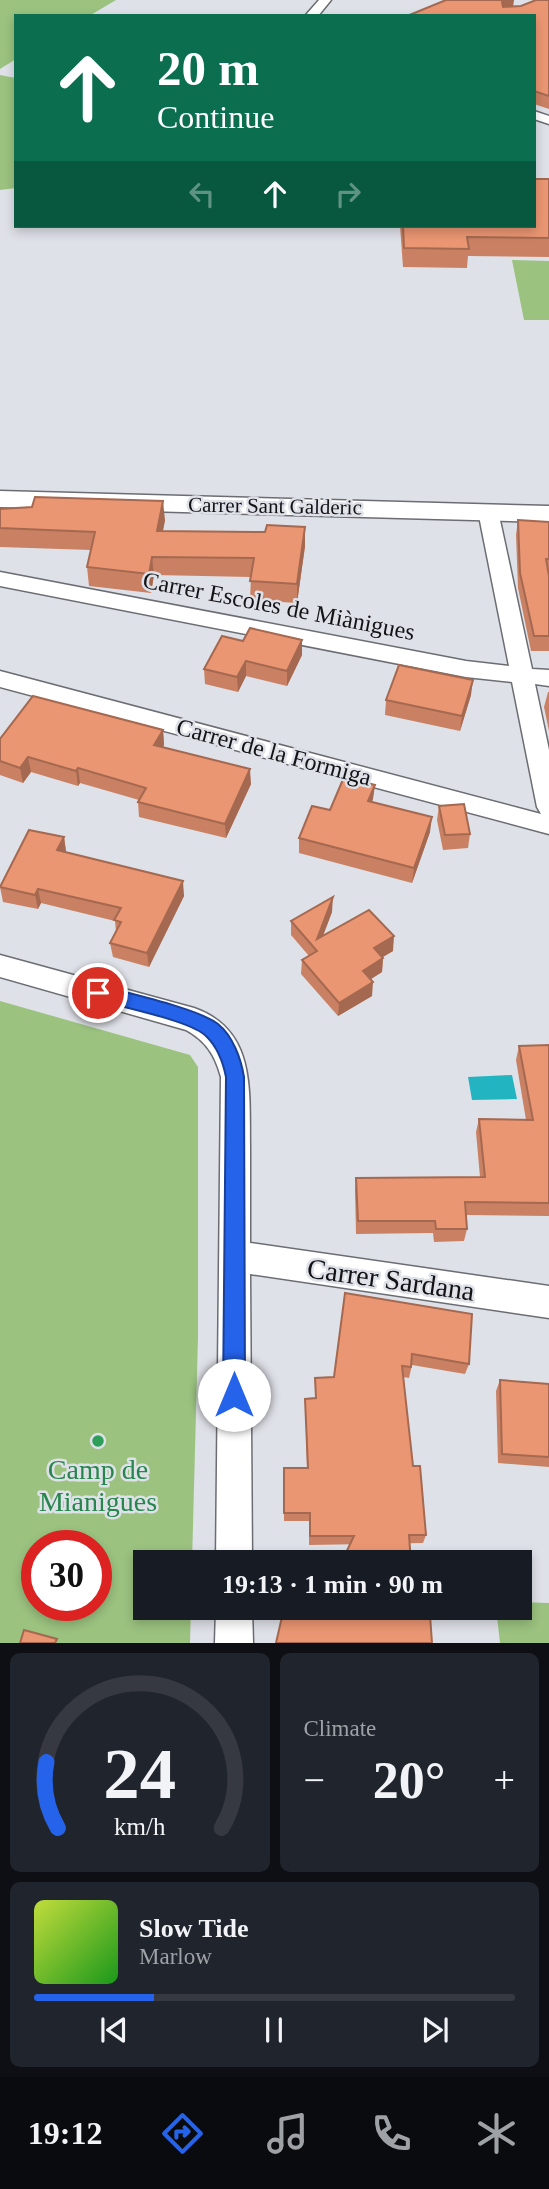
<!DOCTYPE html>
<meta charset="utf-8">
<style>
body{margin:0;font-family:Georgia,serif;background:#20242c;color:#f1f3f6;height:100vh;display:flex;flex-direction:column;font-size:26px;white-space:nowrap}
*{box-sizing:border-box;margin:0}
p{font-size:23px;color:#9ea1a6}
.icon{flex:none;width:38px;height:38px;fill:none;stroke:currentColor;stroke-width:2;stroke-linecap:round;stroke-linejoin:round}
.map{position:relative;height:1643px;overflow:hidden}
.panel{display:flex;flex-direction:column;gap:10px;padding:10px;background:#0d0f14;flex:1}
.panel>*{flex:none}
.top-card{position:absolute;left:14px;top:14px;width:522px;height:214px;border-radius:0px;box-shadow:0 4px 10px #0003;background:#0b6e4f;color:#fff;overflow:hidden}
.speed{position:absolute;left:21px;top:1530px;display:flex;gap:14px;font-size:35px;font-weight:700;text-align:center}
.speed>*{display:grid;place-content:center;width:91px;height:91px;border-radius:50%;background:#171b24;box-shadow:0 4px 10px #0003;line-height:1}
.speed .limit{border:10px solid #d22;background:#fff;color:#111}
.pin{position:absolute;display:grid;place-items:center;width:60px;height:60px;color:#fff;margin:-30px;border:4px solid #fff;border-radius:50%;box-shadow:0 2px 7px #0007}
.me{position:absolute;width:77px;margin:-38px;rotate:0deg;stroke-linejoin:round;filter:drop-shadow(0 0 5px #0008)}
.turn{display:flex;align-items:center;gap:24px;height:147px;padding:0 28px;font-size:32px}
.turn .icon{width:91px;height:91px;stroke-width:2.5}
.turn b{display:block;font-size:49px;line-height:60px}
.lanes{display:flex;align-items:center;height:66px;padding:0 28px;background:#0003;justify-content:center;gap:35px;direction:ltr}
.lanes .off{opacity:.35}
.big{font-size:52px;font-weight:800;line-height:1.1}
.panel .widget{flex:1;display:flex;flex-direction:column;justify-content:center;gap:10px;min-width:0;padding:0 24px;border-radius:10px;background:#20242c}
.panel .dial{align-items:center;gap:0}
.dial svg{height:182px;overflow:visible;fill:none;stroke:#363941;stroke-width:7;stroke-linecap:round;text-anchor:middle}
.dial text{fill:#f1f3f6;stroke:none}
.song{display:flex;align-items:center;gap:21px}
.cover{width:84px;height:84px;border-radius:10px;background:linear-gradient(135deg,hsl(70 70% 55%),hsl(120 70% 35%))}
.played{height:7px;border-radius:4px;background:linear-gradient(90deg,#2563eb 25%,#363941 25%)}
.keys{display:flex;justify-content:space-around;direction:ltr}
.heat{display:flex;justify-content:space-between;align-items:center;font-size:38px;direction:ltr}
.panel .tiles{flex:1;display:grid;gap:10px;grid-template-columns:1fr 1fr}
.widget:last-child{grid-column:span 2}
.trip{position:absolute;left:133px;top:1550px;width:399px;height:70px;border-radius:0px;background:#171b24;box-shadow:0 4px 10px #0003;font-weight:800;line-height:70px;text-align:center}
.tabs{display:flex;height:112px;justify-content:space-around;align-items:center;background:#090b0e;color:#9ea1a6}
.tabs .icon{width:49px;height:49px}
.tabs .on{color:#2563eb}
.tabs b{font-size:32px;color:#f1f3f6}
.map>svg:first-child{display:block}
</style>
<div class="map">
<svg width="549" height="1643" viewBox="0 0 549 1643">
<rect width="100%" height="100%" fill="#dfe1e8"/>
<!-- green -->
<g fill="#9bc27f" fill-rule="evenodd">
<path d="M0 0H116L89 16H16V59L0 69Z"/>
<path d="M0 75 16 78V188L0 190Z"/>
<path d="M512 260 549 261V320H524Z"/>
<path d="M0 1001 190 1055 198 1067V1337L192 1563H145V1608H191L190 1643H0ZM37 1545H96V1605H37Z"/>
<path d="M520 1602 549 1603V1643H500L496 1608H520Z"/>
</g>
<!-- water -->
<path fill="#23b4c2" d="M512 1075 517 1099 472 1100 468 1077Z"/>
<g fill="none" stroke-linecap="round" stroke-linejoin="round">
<!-- street casing -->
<g stroke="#6b6d73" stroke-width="3">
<g id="street">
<path d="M319 0H331L318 16H305Z"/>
<path d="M534 111 549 116V124L534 119Z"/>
<path d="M488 505 498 511 532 669 549 670V686L535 684 549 750V834L0 687V671L541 814 537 807 512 682 466 677 0 586V572L466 661 509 666 478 511Z"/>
<path d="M0 955 194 1008C257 1030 249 1092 250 1146 250 1178 250 1211 250 1243L549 1286V1318L250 1274 252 1563H216L221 1077C215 1055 206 1041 186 1030L0 977Z"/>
<path d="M216 1608H252L253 1643H215Z"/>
</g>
</g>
<!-- secondary casing -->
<g stroke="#6b6d73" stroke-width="3">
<path id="secondary" d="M0 491 549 506V522L0 507Z"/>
</g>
<!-- street -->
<use href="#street" fill="#fff" fill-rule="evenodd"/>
<!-- secondary -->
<use href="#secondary" fill="#fff" fill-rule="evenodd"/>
</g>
<!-- wall -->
<g fill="#ca8163">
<path d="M549 0V109L534 104V16L513 7 521 6Z"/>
<path d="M549 179V257L468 256 467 268 403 267 400 226H534Z"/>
<path d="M0 509 165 520 163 531 305 546 297 603 250 600 251 577 154 575 151 593 89 586 87 567 91 550 0 547Z"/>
<path d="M518 520 549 522V651H531L518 588 516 535Z"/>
<path d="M302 640V655L287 686 246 676 238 692 205 684 204 669 243 641Z"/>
<path d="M548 692H549V731L544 707Z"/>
<path d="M471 695 460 731 385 715 386 700Z"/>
<path d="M163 730 164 745 163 747 251 784 226 838 139 817 138 802 139 800 80 783 78 786 31 772 23 783 0 775V739Z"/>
<path d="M375 785 372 802 430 832 412 883 299 853V838L330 810Z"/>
<path d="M439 806 470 834 468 848 443 850 437 820Z"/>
<path d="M64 837 66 852 184 896 149 967 113 957 110 943 116 932 115 921 41 903 38 909 3 902 0 887Z"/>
<path d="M332 912 323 936 393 951 382 957 383 958 382 972 370 979 372 996 338 1016 301 974 302 960 309 956 291 935V921Z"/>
<path d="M549 1045V1216L466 1215 467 1229 464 1241 434 1242 433 1233 356 1234 355 1190 356 1178 480 1177 476 1132 479 1119 526 1120 516 1060 519 1046Z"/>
<path d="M345 1293 469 1364 465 1374 412 1365 409 1378 403 1377 413 1466 426 1535 423 1543 309 1545V1521H284V1468H307L305 1399 315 1398V1378L334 1377Z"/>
<path d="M500 1380 549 1384V1467L498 1463 496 1391Z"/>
</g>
<!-- shaded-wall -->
<g fill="#a46950">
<path d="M506 0H514L513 7 501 14 502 2Z"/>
<path d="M163 501 165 520 159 550 157 531Z"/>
<path d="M305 527V546L297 603V584Z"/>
<path d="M152 557 154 575 151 593 149 574Z"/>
<path d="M302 640V655L287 686V671Z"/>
<path d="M246 661V676L238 692 237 677Z"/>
<path d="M473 680 471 695 460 731 462 716Z"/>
<path d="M163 730 164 745 155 760 154 745Z"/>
<path d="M28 757 31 772 23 783 20 768Z"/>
<path d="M78 768 80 783 78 786 76 771Z"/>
<path d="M250 769 251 784 226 838 225 824Z"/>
<path d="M375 785 373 799 367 816 368 801Z"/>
<path d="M432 817 430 832 412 883 414 868Z"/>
<path d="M64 837 66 851 60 865 57 850Z"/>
<path d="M183 881 184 896 149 967 147 953Z"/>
<path d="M38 889 41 903 38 909 35 895Z"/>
<path d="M333 897 332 912 317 951V939Z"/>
<path d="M394 936 393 951 373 963 374 948Z"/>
<path d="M383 958 382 972 362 985 363 971Z"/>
<path d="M373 982 372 996 338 1016 339 1003Z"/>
</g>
<!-- building -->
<g fill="#eb9673" stroke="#a46950" stroke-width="2">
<path d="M446 0H506L502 2 503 7 521 6 536 0H549V96L534 91V16H407Z"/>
<path d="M534 179H549V238L467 237 469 249 404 248 403 226H534Z"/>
<path d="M35 497 163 501 157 531 265 532 267 525 305 527 297 584 250 581 254 558 152 557 149 574 87 567 95 532 0 528V509L32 507Z"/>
<path d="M518 520 549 522V559H546L549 576V636H534L520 573Z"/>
<path d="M250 628 302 640 287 671 246 661 237 677 204 669 222 636 243 641Z"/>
<path d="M399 665 473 680 462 716 386 700Z"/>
<path d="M33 696 163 730 154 745 250 769 225 824 138 802 146 788 78 768 76 771 28 757 20 768 0 761V739Z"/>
<path d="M344 777 375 785 368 801 432 817 414 868 299 838 312 806 330 810Z"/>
<path d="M464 804 470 834 445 835 439 806Z"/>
<path d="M29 830 64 837 57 850 183 881 147 953 110 943 121 922 114 920 121 908 38 889 35 895 0 887Z"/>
<path d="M333 897 317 939 369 910 394 936 374 948 383 958 363 971 373 982 339 1003 302 960 317 951 291 921Z"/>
<path d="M549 1045V1203L465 1202 467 1229H436L435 1221H358L356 1178 485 1177 479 1119 533 1120 519 1046Z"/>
<path d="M345 1293 472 1314 469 1364 412 1354 411 1367 402 1366 413 1466H420L426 1535H409L411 1563H341L354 1536H310V1513H284V1468H308L305 1399 316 1398 315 1378 334 1377Z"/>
<path d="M500 1380 549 1384V1457L502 1454Z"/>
<path d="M284 1608H415L416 1616 430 1615 432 1643H276Z"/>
<path d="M24 1630 57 1639 55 1643H20Z"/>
</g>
<!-- route -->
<path fill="#2563eb" stroke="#184099" stroke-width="2" d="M98 985C126 993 197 1008 218 1024 233 1036 241 1059 244 1077L245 1395 241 1403 234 1406 226 1403 223 1395 226 1077C223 1062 218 1048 207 1037 192 1020 117 1007 92 998L89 993 92 988Z"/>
<!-- markers -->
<circle fill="#2e9e5b" stroke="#dfe1e8" stroke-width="2.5" cx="98" cy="1441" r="7"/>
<g text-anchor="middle" stroke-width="5" stroke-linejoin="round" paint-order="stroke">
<!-- far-street labels -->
<g font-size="21" fill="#131316" stroke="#dfe1e8">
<text transform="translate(275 506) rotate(1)" y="7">Carrer Sant Galderic</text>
</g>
<!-- street labels -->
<g font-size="24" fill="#131316" stroke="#dfe1e8">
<text transform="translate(279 606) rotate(11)" y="8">Carrer Escoles de Miànigues</text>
<text transform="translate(274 752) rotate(15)" y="8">Carrer de la Formiga</text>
</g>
<!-- near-street labels -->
<g font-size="28" fill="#131316" stroke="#dfe1e8">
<text transform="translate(391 1279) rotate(8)" y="10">Carrer Sardana</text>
</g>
<!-- near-leisure labels -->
<g font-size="28" fill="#27864d" stroke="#dfe1e8">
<text x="98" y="1479">Camp de<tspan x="98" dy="32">Mianigues</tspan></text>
</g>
</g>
</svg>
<div class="speed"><div class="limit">30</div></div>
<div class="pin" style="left:98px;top:993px;background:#d93025"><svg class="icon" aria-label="arrive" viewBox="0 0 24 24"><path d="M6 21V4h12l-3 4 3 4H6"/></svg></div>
<svg class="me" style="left:234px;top:1395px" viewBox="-20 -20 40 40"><circle r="19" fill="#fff"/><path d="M0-13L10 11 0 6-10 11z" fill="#2563eb"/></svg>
<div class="trip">19:13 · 1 min · 90 m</div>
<div class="top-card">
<div class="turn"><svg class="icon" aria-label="ahead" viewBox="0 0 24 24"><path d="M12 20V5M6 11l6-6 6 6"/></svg><div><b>20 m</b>Continue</div></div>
<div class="lanes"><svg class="icon off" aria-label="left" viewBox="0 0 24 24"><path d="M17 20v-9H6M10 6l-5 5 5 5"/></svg><svg class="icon" aria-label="ahead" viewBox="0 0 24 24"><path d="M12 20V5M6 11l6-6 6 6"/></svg><svg class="icon off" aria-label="right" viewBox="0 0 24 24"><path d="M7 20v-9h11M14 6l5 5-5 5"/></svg></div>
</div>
</div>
<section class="panel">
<div class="tiles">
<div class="widget dial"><svg viewBox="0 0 100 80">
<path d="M14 69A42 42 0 1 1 86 69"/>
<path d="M14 69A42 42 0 0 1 9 40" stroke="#2563eb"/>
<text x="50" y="56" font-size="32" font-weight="700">24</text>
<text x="50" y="72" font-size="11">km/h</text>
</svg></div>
<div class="widget"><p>Climate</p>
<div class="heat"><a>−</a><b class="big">20°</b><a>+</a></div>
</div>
<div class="widget">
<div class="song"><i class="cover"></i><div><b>Slow Tide</b><p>Marlow</p></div></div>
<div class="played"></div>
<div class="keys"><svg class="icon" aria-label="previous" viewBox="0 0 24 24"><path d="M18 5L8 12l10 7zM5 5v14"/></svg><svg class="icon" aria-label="pause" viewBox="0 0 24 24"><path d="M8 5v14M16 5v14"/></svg><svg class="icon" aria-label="next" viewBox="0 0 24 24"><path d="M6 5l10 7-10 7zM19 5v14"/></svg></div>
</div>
</div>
</section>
<nav class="tabs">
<b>19:12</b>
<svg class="icon on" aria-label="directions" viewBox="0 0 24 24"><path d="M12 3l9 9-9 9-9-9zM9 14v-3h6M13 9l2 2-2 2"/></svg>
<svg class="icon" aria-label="music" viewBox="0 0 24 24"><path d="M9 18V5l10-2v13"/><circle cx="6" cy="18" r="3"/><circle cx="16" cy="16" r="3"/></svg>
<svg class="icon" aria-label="phone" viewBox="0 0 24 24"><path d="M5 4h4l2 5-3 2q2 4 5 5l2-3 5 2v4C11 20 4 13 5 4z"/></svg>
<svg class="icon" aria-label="climate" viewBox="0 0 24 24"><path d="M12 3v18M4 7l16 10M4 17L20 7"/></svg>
</nav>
